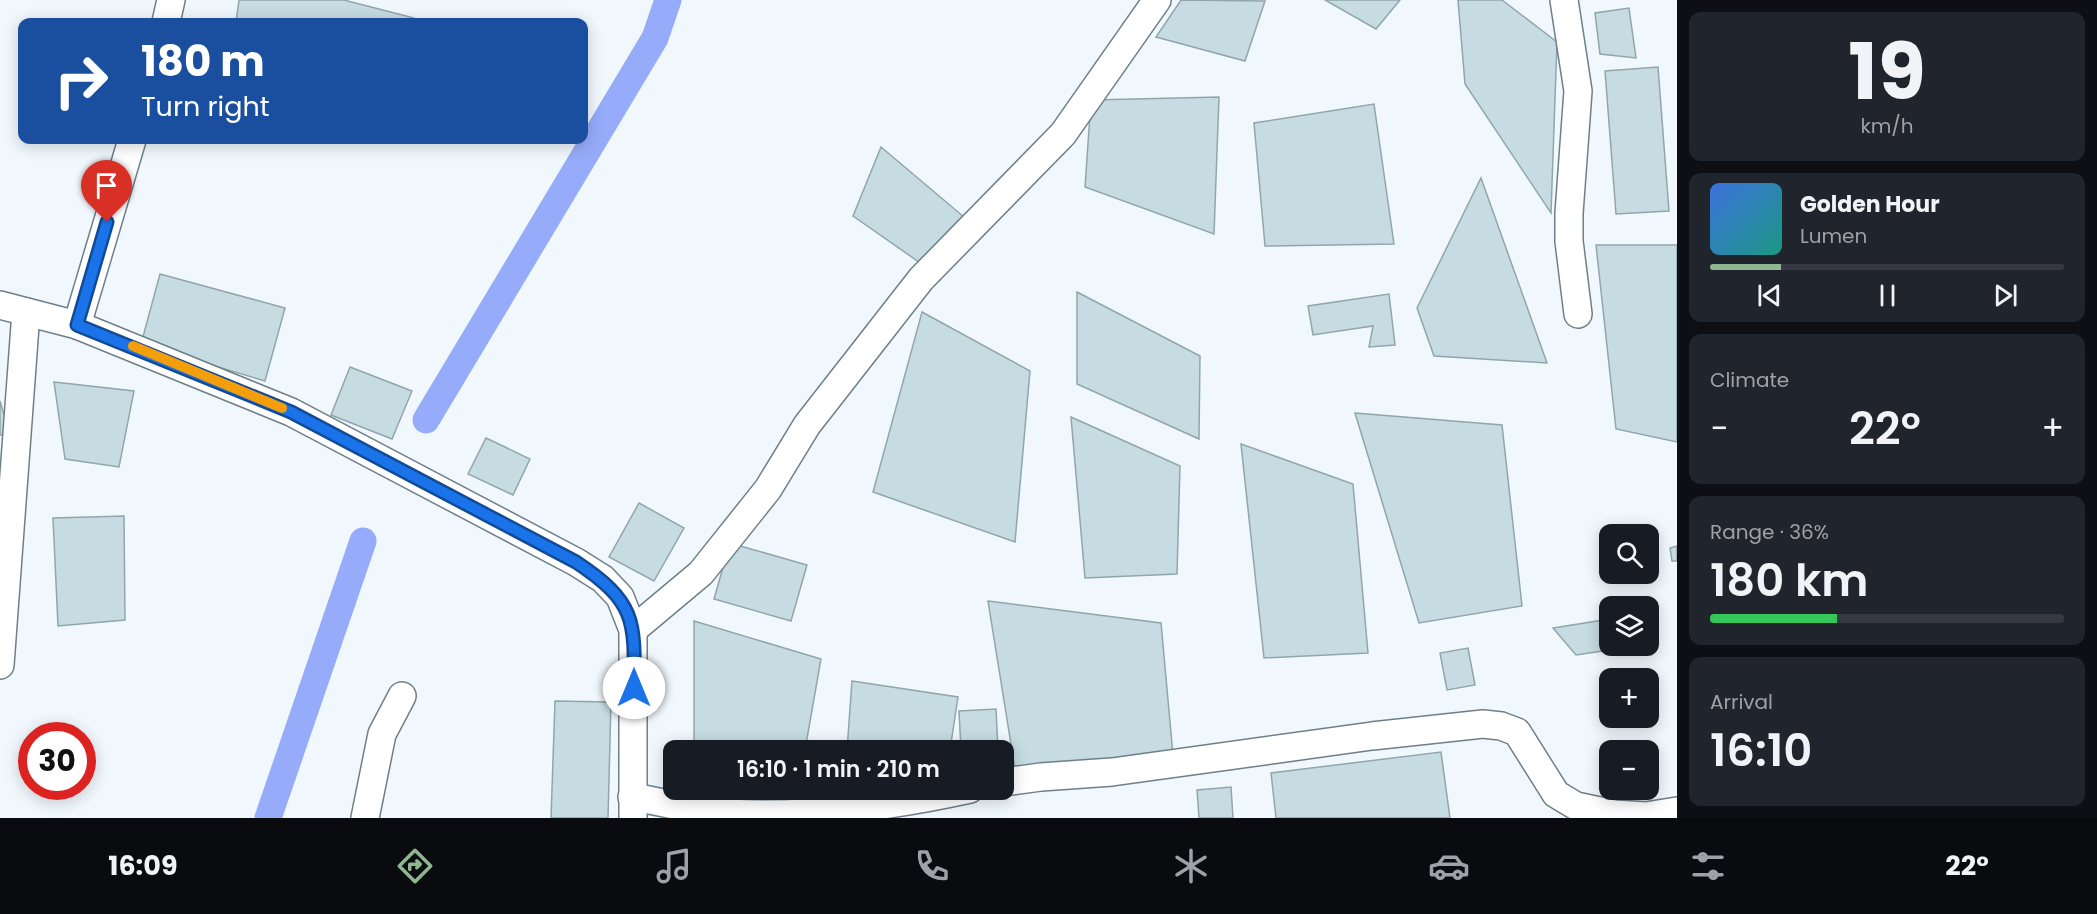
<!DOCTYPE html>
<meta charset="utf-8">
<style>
body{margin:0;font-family:Poppins,sans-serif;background:#20242c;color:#f1f3f6;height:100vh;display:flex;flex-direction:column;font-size:22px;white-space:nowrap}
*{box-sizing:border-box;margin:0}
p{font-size:20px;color:#9ea1a6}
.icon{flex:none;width:33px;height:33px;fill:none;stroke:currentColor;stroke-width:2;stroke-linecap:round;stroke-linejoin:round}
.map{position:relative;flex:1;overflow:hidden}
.side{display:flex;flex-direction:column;gap:12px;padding:12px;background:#0d0f14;width:420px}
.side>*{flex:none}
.top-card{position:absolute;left:18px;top:18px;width:570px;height:126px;border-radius:12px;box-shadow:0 3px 15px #0003;background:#1a4fa0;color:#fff;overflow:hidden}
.fabs{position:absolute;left:1599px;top:524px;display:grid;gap:12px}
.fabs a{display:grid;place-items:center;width:60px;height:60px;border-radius:12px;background:#171b24;box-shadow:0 3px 15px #0003;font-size:30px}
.speed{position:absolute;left:18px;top:722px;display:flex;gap:12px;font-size:30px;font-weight:700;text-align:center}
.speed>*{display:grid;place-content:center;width:78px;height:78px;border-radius:50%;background:#171b24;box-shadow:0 3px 15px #0003;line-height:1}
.speed .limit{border:9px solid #d22;background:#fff;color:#111}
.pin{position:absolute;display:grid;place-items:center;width:51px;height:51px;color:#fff;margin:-62px -26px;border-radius:50% 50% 50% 0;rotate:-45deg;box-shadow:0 0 6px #0007}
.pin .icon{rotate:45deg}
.me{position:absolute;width:66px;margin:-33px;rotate:0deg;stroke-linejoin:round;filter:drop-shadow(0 0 4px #0008)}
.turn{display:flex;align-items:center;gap:21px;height:126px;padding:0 24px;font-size:27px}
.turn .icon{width:78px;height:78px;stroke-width:2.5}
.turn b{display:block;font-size:42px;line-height:51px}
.big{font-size:45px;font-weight:600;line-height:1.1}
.side .tile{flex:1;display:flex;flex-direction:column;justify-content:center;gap:9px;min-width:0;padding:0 21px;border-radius:12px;background:#20242c}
.side .dial{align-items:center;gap:0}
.dial b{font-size:78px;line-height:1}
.song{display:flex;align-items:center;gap:18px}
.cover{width:72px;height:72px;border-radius:9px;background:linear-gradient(135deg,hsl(220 70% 55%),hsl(170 70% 35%))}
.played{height:6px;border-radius:3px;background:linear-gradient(90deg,#8fb690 20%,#363941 20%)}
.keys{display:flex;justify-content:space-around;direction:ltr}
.heat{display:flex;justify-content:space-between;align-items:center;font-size:33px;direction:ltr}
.charge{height:9px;border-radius:4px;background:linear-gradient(90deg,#34c759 36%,#363941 0)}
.trip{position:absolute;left:663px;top:740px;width:351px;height:60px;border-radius:12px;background:#171b24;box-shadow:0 3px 15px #0003;font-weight:600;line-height:60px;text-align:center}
.dock{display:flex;height:96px;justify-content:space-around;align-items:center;background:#090b0e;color:#9ea1a6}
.dock .icon{width:42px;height:42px}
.dock .current{color:#8fb690}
.dock b{font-size:27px;color:#f1f3f6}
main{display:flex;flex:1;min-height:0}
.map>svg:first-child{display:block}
</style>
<main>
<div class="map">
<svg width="1677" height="818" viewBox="0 0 1677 818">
<rect width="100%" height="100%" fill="#f1f8fd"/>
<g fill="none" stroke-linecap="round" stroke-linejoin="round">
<!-- canal -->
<g stroke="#96abf9" stroke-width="27">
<path d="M426 420 655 38 668 0"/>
<path d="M268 818 363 541"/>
</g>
</g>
<!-- building -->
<g fill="#c6dce2" stroke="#91a6ab" stroke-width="1.5">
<path d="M239 0H344L414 18 413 22H236Z"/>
<path d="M1181 0 1265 1 1245 61 1156 37Z"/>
<path d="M1325 0H1400L1376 29Z"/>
<path d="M1458 0H1502L1557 42 1551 213 1465 84Z"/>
<path d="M1629 8 1636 58 1600 54 1595 13Z"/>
<path d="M1658 67 1669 211 1616 214 1605 71Z"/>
<path d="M1219 97 1214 234 1085 187 1091 100Z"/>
<path d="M1374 104 1394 244 1265 246 1254 123Z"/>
<path d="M881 147 964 217 926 267 853 216Z"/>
<path d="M1481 178 1547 363 1434 356 1417 308Z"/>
<path d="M1596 245H1677V442L1616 429Z"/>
<path d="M160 274 285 308 265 381 141 344Z"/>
<path d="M1077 292 1200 356 1199 439 1077 384Z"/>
<path d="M1389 294 1395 345 1369 347 1373 326 1313 335 1308 306Z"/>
<path d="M922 312 1030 371 1015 542 873 492Z"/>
<path d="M350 367 412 391 392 439 331 415Z"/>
<path d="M54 382 134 391 119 467 65 459Z"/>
<path d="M0 401 10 434 0 435Z"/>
<path d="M1355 413 1502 425 1522 606 1419 623Z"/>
<path d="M1071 417 1180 466 1177 574 1085 578Z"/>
<path d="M486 438 530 459 513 495 468 474Z"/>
<path d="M1241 444 1353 484 1368 653 1264 658Z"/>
<path d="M639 503 684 528 654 581 609 557Z"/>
<path d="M124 516 125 620 58 626 53 518Z"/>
<path d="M730 543 807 565 791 621 714 599Z"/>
<path d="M1677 546V561H1672L1670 548Z"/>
<path d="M988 601 1161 623 1173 755 1015 769Z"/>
<path d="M1610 619V645H1616V649L1576 655 1553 628Z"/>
<path d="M694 621 821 659 805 750H694Z"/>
<path d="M1468 648 1475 685 1447 690 1440 653Z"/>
<path d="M852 681 958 697 950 750H847Z"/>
<path d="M555 701 611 702 608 818H551Z"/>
<path d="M996 709 998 750H961L959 711Z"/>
<path d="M1441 752 1450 818H1276L1271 773Z"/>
<path d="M1231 787 1233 818H1199L1197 790Z"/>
<path d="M694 789H797L795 803 694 798Z"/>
<path d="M844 789H944L844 797Z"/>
</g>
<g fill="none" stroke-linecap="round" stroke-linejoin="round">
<!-- minor casing -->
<g stroke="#6e7f89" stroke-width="30">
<g id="minor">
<path d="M1564 0 1578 91 1569 213V241L1578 314"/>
<path d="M166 22 171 0"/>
<path d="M0 305 77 325 291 412 576 562 603 579 620 597 633 630V818"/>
<path d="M77 325 132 140"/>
<path d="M633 630 701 573 768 489 807 425 921 279 1063 134 1157 0"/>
<path d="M0 665 26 312"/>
<path d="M1004 782 1041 777 1112 772 1372 736 1483 724 1501 726 1517 732 1556 794 1576 806 1614 814 1646 816 1677 811"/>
<path d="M632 797C664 802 696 811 728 813 808 818 892 806 970 789"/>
<path d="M365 818 382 734 402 696"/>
</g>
</g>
<!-- minor -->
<use href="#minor" stroke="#fff" stroke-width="27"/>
</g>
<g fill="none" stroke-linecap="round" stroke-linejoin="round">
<!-- route casing -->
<g stroke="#114b97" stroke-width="15">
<path id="route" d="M107 222 77 325 291 412 576 562C636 602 635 620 634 688"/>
</g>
<!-- route -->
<use href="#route" stroke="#1a73e8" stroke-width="10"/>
<!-- slow -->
<path stroke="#f59e0b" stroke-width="10" d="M133 346 282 408"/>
</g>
</svg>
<div class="fabs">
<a><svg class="icon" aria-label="search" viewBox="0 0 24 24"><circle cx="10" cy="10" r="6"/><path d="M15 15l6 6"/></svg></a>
<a><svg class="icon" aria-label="layers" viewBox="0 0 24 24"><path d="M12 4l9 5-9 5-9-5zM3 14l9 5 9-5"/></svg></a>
<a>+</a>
<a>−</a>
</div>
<div class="speed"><div class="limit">30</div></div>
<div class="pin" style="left:107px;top:222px;background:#d93025"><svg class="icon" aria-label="arrive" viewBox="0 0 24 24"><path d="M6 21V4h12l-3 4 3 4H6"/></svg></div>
<svg class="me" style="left:634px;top:688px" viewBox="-20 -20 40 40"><circle r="19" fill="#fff"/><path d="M0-13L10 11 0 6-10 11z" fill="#1a73e8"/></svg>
<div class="trip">16:10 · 1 min · 210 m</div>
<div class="top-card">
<div class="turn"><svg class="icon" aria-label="right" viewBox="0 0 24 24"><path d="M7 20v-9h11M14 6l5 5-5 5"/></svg><div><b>180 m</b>Turn right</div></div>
</div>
</div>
<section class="side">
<div class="tile dial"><b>19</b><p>km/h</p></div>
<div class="tile">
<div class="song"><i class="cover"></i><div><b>Golden Hour</b><p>Lumen</p></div></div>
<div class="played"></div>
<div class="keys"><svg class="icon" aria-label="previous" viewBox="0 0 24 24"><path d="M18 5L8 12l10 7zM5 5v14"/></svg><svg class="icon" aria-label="pause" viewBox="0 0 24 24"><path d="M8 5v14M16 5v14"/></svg><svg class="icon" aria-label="next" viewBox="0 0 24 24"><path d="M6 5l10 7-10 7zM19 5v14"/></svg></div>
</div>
<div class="tile"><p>Climate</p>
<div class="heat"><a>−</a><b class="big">22°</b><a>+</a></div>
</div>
<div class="tile"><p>Range · 36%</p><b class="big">180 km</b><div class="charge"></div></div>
<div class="tile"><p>Arrival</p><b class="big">16:10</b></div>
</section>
</main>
<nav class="dock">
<b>16:09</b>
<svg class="icon current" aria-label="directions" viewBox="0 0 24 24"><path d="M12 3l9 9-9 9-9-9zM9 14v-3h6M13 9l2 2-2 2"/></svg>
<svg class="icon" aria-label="music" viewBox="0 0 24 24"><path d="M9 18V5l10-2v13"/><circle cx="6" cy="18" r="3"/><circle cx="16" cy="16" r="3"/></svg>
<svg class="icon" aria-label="phone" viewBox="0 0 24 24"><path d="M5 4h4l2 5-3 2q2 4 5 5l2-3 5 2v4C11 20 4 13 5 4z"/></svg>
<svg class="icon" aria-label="climate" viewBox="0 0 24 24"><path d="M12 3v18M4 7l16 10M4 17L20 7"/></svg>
<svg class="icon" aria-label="car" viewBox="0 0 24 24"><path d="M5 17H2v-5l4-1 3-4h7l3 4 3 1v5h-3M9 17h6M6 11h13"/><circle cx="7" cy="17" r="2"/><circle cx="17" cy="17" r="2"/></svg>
<svg class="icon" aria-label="filters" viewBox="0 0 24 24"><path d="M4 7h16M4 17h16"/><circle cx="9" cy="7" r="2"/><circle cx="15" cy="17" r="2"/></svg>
<b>22°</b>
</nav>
